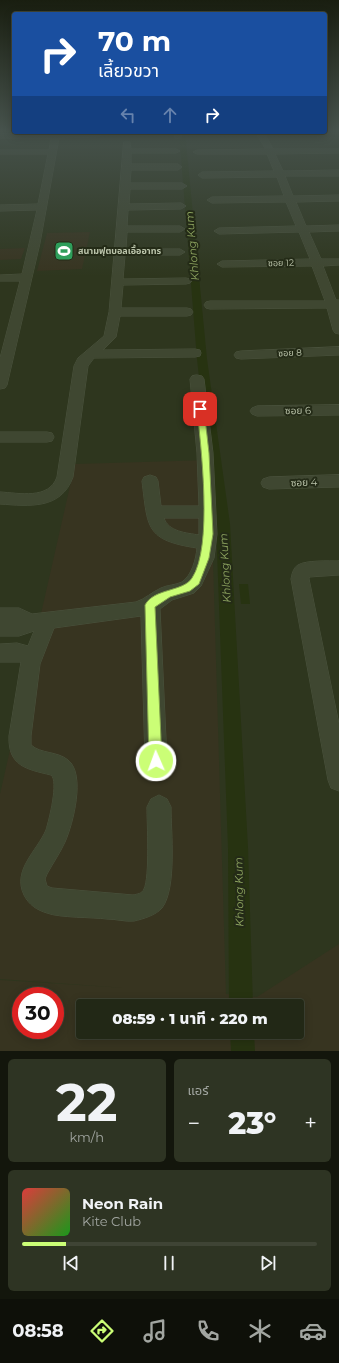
<!DOCTYPE html>
<html lang="th">
<meta charset="utf-8">
<style>
body{margin:0;font-family:Montserrat,"Noto Sans Thai",sans-serif;background:#2e3423;color:#f1f3f6;height:100vh;display:flex;flex-direction:column;font-size:15px;white-space:nowrap}
*{box-sizing:border-box;margin:0}
p{font-size:13px;color:#a2a6a1}
.icon{flex:none;width:22px;height:22px;fill:none;stroke:currentColor;stroke-width:2;stroke-linecap:round;stroke-linejoin:round}
.map{position:relative;height:1051px;overflow:hidden}
.sheet{display:flex;flex-direction:column;gap:8px;padding:8px;background:#13160c;flex:1}
.sheet>*{flex:none}
.guide{position:absolute;left:12px;top:12px;width:315px;height:122px;border-radius:4px;box-shadow:0 2px 10px #0003,0 0 0 1px #3f4435;background:#1a4fa0;color:#fff;overflow:hidden}
.speed{position:absolute;left:12px;top:987px;display:flex;gap:8px;font-size:20px;font-weight:700;text-align:center}
.speed>*{display:grid;place-content:center;width:52px;height:52px;border-radius:50%;background:#222816;box-shadow:0 2px 10px #0003,0 0 0 1px #3f4435;line-height:1}
.speed .limit{border:6px solid #d22;background:#fff;color:#111}
.pin{position:absolute;display:grid;place-items:center;width:34px;height:34px;color:#fff;margin:-17px;border-radius:8px;box-shadow:0 2px 6px #0006}
.me{position:absolute;width:44px;margin:-22px;rotate:358deg;stroke-linejoin:round;filter:drop-shadow(0 0 3px #0008)}
.turn{display:flex;align-items:center;gap:14px;height:84px;padding:0 20px;font-size:18px}
.turn .icon{width:52px;height:52px;stroke-width:2.5}
.turn b{display:block;font-size:28px;line-height:34px}
.lanes{display:flex;align-items:center;height:38px;padding:0 20px;background:#0003;justify-content:center;gap:20px;direction:ltr}
.lanes .off{opacity:.35}
.big{font-size:30px;font-weight:800;line-height:1.1}
.sheet .tile{flex:1;display:flex;flex-direction:column;justify-content:center;gap:6px;min-width:0;padding:0 14px;border-radius:6px;background:#2e3423}
.sheet .dial{align-items:center;gap:0}
.dial b{font-size:52px;line-height:1}
.song{display:flex;align-items:center;gap:12px}
.cover{width:48px;height:48px;border-radius:6px;background:linear-gradient(135deg,hsl(0 70% 55%),hsl(120 70% 35%))}
.played{height:4px;border-radius:2px;background:linear-gradient(90deg,#cbfe76 15%,#3f4435 15%)}
.keys{display:flex;justify-content:space-around;direction:ltr}
.heat{display:flex;justify-content:space-between;align-items:center;font-size:22px;direction:ltr}
.sheet .tiles{flex:1;display:grid;gap:8px;grid-template-columns:1fr 1fr}
.tile:last-child{grid-column:span 2}
.trip{position:absolute;left:76px;top:999px;width:228px;height:40px;border-radius:4px;background:#222816;box-shadow:0 2px 10px #0003,0 0 0 1px #3f4435;font-weight:800;line-height:40px;text-align:center}
.tab-bar{display:flex;height:64px;justify-content:space-around;align-items:center;background:#0e1009;color:#a2a6a1}
.tab-bar .icon{width:28px;height:28px}
.tab-bar .active{color:#cbfe76}
.tab-bar b{font-size:18px;color:#f1f3f6}
.map>svg:first-child{display:block}
</style>
<div class="map">
<svg width="339" height="1051" viewBox="0 0 339 1051">
<rect width="100%" height="100%" fill="#2e361e"/>
<!-- green -->
<g fill="#373420" fill-rule="evenodd">
<path d="M90 232 82 269 37 271 47 233Z"/>
<path d="M25 248 21 259 0 260V249Z"/>
<path d="M210 460 226 994 257 997 339 944V1051H0V980L126 988 0 979V794L75 464ZM21 996H55V1030H21ZM83 1006H297V1032H83Z"/>
</g>
<!-- water -->
<path fill="#273311" d="M239 584H248L250 604H241Z"/>
<g fill="none" stroke-linecap="round" stroke-linejoin="round">
<!-- canal -->
<g fill="#273311" fill-rule="evenodd">
<path d="M179 132H185L207 359 230 524 248 848 253 1006H229L228 848 216 524 197 359Z"/>
<path d="M230 1032H254L255 1051H231Z"/>
</g>
<!-- minor casing -->
<g stroke="#4b533e" stroke-width="1">
<g id="minor">
<path d="M325 129H339V133H322L325 132Z"/>
<path d="M106 132 98 137 59 138 40 243 7 385 5 388 0 389V358L20 281H0V275L22 274 37 210 0 211V205L38 204 48 154H0V150H49L51 138H0V134Z"/>
<path d="M174 132H182L181 138H175Z"/>
<path d="M256 132H264L273 149H339V153L275 154 283 171 339 170V176H285L293 196 339 195V201L296 202 306 226 339 225V231L309 232 321 259H339V265L323 266 336 300H339V334L335 333 333 330 327 308 210 309 206 308 204 305 206 302 210 301H325L312 266 222 267 217 264 222 261 310 259 299 232 219 234 214 231 219 228 296 226 286 202 212 203 207 200 212 197 284 196 277 177 202 178 198 175 202 172 274 171 267 154H197L193 152 197 150 265 149Z"/>
<path d="M124 142H130L131 149H176L180 151 176 153H131V164H178L182 167 178 170H131L130 183H182L187 186 182 189H130L129 204 181 203 186 206 181 209 128 210 127 226H180L185 229 180 232H127L126 249H180L185 252 180 255H125L123 279 186 278 190 279 192 281 190 283 186 284 123 285 121 308H187L191 309 193 312 191 315 187 316H120L116 337 103 350 195 349 200 350 201 353 200 356 195 357 94 358 88 366 73 477C61 510 29 506 0 504V492C19 493 49 500 57 477L74 366 78 358 104 336 109 312Z"/>
<path d="M339 347V355L241 359 236 358 234 355 236 352 241 351Z"/>
<path d="M197 375 202 376 204 379 213 453 217 534 214 558 201 586 194 593 172 600 160 609 167 761 164 769 156 772 148 769 145 761 141 616 54 628 40 664 31 736V745C41 754 57 751 68 760 86 774 73 824 65 842 60 853 53 863 47 874L45 879 47 886 52 888 133 895C137 894 142 894 144 889 150 877 147 823 147 807L151 799 159 795 167 799 171 807C171 832 177 888 162 908 156 915 143 919 134 921 126 922 116 919 107 919 92 917 60 918 47 913 37 910 29 905 24 895 12 870 37 851 46 830 49 820 59 781 51 775 26 769 8 766 9 736L21 662H0V644L17 643 28 646 34 631 19 636H0V608H19L32 614 136 602C145 599 152 592 161 588 167 585 176 585 182 582 192 575 196 559 197 548 145 540 148 528 142 481L144 477 150 475 156 477 158 481 161 506H199L197 453 190 379 192 376ZM164 518H199V535C187 533 168 532 164 518Z"/>
<path d="M339 405V415L257 416 252 414 250 411 252 408 257 406Z"/>
<path d="M0 432H47L52 433 54 437 52 441 47 442H0Z"/>
<path d="M339 475V487L269 489 263 487 261 483 263 479 269 477Z"/>
<path d="M339 561V575L309 577V579L339 724V791L331 788 328 780 291 579C292 574 293 568 298 565 306 560 329 561 339 561Z"/>
</g>
</g>
<!-- minor -->
<use href="#minor" fill="#3f4731" fill-rule="evenodd"/>
</g>
<!-- sky -->
<linearGradient id="sky" x2="0" y2="1"><stop stop-color="#191e10"/><stop offset="0.47" stop-color="#46524c"/><stop offset="1" stop-color="#46524c" stop-opacity="0"/></linearGradient>
<rect width="339" height="276" fill="url(#sky)"/>
<!-- route -->
<path fill="#cbfe76" stroke="#84a54d" d="M200 406 204 409 209 453 213 534 209 558 199 584 190 591 170 597 155 607 162 761 160 766 156 767 151 766 149 761 145 605C154 588 183 592 192 578 213 547 201 447 197 409Z"/>
<!-- icons -->
<defs>
<g id="stadium-square" transform="scale(1)"><rect x="-9" y="-9" width="18" height="18" rx="4" fill="#2e9e5b" stroke="#242b17"/><path d="M0-5a6.5 5 0 1 0 0 10a6.5 5 0 1 0 0-10ZM-3.5-1.8h7v3.6h-7Z" fill="#fff"/></g>
</defs>
<g fill-rule="evenodd">
<use href="#stadium-square" x="64" y="251"/>
</g>
<g text-anchor="middle" stroke-width="4" stroke-linejoin="round" paint-order="stroke">
<!-- far-poi labels -->
<g font-size="9" font-weight="bold" fill="#bbc4ab" stroke="#242b17" text-anchor="start">
<text x="78" y="254">สนามฟุตบอลเอื้ออาทร</text>
</g>
<!-- far-street labels -->
<g font-size="9" fill="#bbc4ab" stroke="#242b17">
<text transform="translate(281 263) rotate(-1)" y="3">ซอย 12</text>
<text transform="translate(290 353) rotate(-2)" y="3">ซอย 8</text>
</g>
<!-- street labels -->
<g font-size="10" fill="#bbc4ab" stroke="#242b17">
<text transform="translate(298 410) rotate(-1)" y="4">ซอย 6</text>
<text transform="translate(304 482) rotate(-2)" y="4">ซอย 4</text>
</g>
<!-- water labels -->
<g font-size="11" font-style="italic" fill="#8fa661" stroke="#242b17">
<text transform="translate(192 246) rotate(-95)" y="4">Khlong Kum</text>
<text transform="translate(225 568) rotate(-93)" y="4">Khlong Kum</text>
<text transform="translate(239 892) rotate(-91)" y="4">Khlong Kum</text>
</g>
</g>
</svg>
<div class="speed"><div class="limit">30</div></div>
<div class="pin" style="left:200px;top:409px;background:#d93025"><svg class="icon" aria-label="arrive" viewBox="0 0 24 24"><path d="M6 21V4h12l-3 4 3 4H6"/></svg></div>
<svg class="me" style="left:156px;top:761px" viewBox="-20 -20 40 40"><circle r="17" fill="#cbfe76" stroke="#fff" stroke-width="3"/><path d="M0-11L8 9 0 5-8 9z" fill="#fff"/></svg>
<div class="trip">08:59 · 1 นาที · 220 m</div>
<div class="guide">
<div class="turn"><svg class="icon" aria-label="right" viewBox="0 0 24 24"><path d="M7 20v-9h11M14 6l5 5-5 5"/></svg><div><b>70 m</b>เลี้ยวขวา</div></div>
<div class="lanes"><svg class="icon off" aria-label="left" viewBox="0 0 24 24"><path d="M17 20v-9H6M10 6l-5 5 5 5"/></svg><svg class="icon off" aria-label="ahead" viewBox="0 0 24 24"><path d="M12 20V5M6 11l6-6 6 6"/></svg><svg class="icon" aria-label="right" viewBox="0 0 24 24"><path d="M7 20v-9h11M14 6l5 5-5 5"/></svg></div>
</div>
</div>
<section class="sheet">
<div class="tiles">
<div class="tile dial"><b>22</b><p>km/h</p></div>
<div class="tile"><p>แอร์</p>
<div class="heat"><a>−</a><b class="big">23°</b><a>+</a></div>
</div>
<div class="tile">
<div class="song"><i class="cover"></i><div><b>Neon Rain</b><p>Kite Club</p></div></div>
<div class="played"></div>
<div class="keys"><svg class="icon" aria-label="previous" viewBox="0 0 24 24"><path d="M18 5L8 12l10 7zM5 5v14"/></svg><svg class="icon" aria-label="pause" viewBox="0 0 24 24"><path d="M8 5v14M16 5v14"/></svg><svg class="icon" aria-label="next" viewBox="0 0 24 24"><path d="M6 5l10 7-10 7zM19 5v14"/></svg></div>
</div>
</div>
</section>
<nav class="tab-bar">
<b>08:58</b>
<svg class="icon active" aria-label="directions" viewBox="0 0 24 24"><path d="M12 3l9 9-9 9-9-9zM9 14v-3h6M13 9l2 2-2 2"/></svg>
<svg class="icon" aria-label="music" viewBox="0 0 24 24"><path d="M9 18V5l10-2v13"/><circle cx="6" cy="18" r="3"/><circle cx="16" cy="16" r="3"/></svg>
<svg class="icon" aria-label="phone" viewBox="0 0 24 24"><path d="M5 4h4l2 5-3 2q2 4 5 5l2-3 5 2v4C11 20 4 13 5 4z"/></svg>
<svg class="icon" aria-label="climate" viewBox="0 0 24 24"><path d="M12 3v18M4 7l16 10M4 17L20 7"/></svg>
<svg class="icon" aria-label="car" viewBox="0 0 24 24"><path d="M5 17H2v-5l4-1 3-4h7l3 4 3 1v5h-3M9 17h6M6 11h13"/><circle cx="7" cy="17" r="2"/><circle cx="17" cy="17" r="2"/></svg>
</nav>
